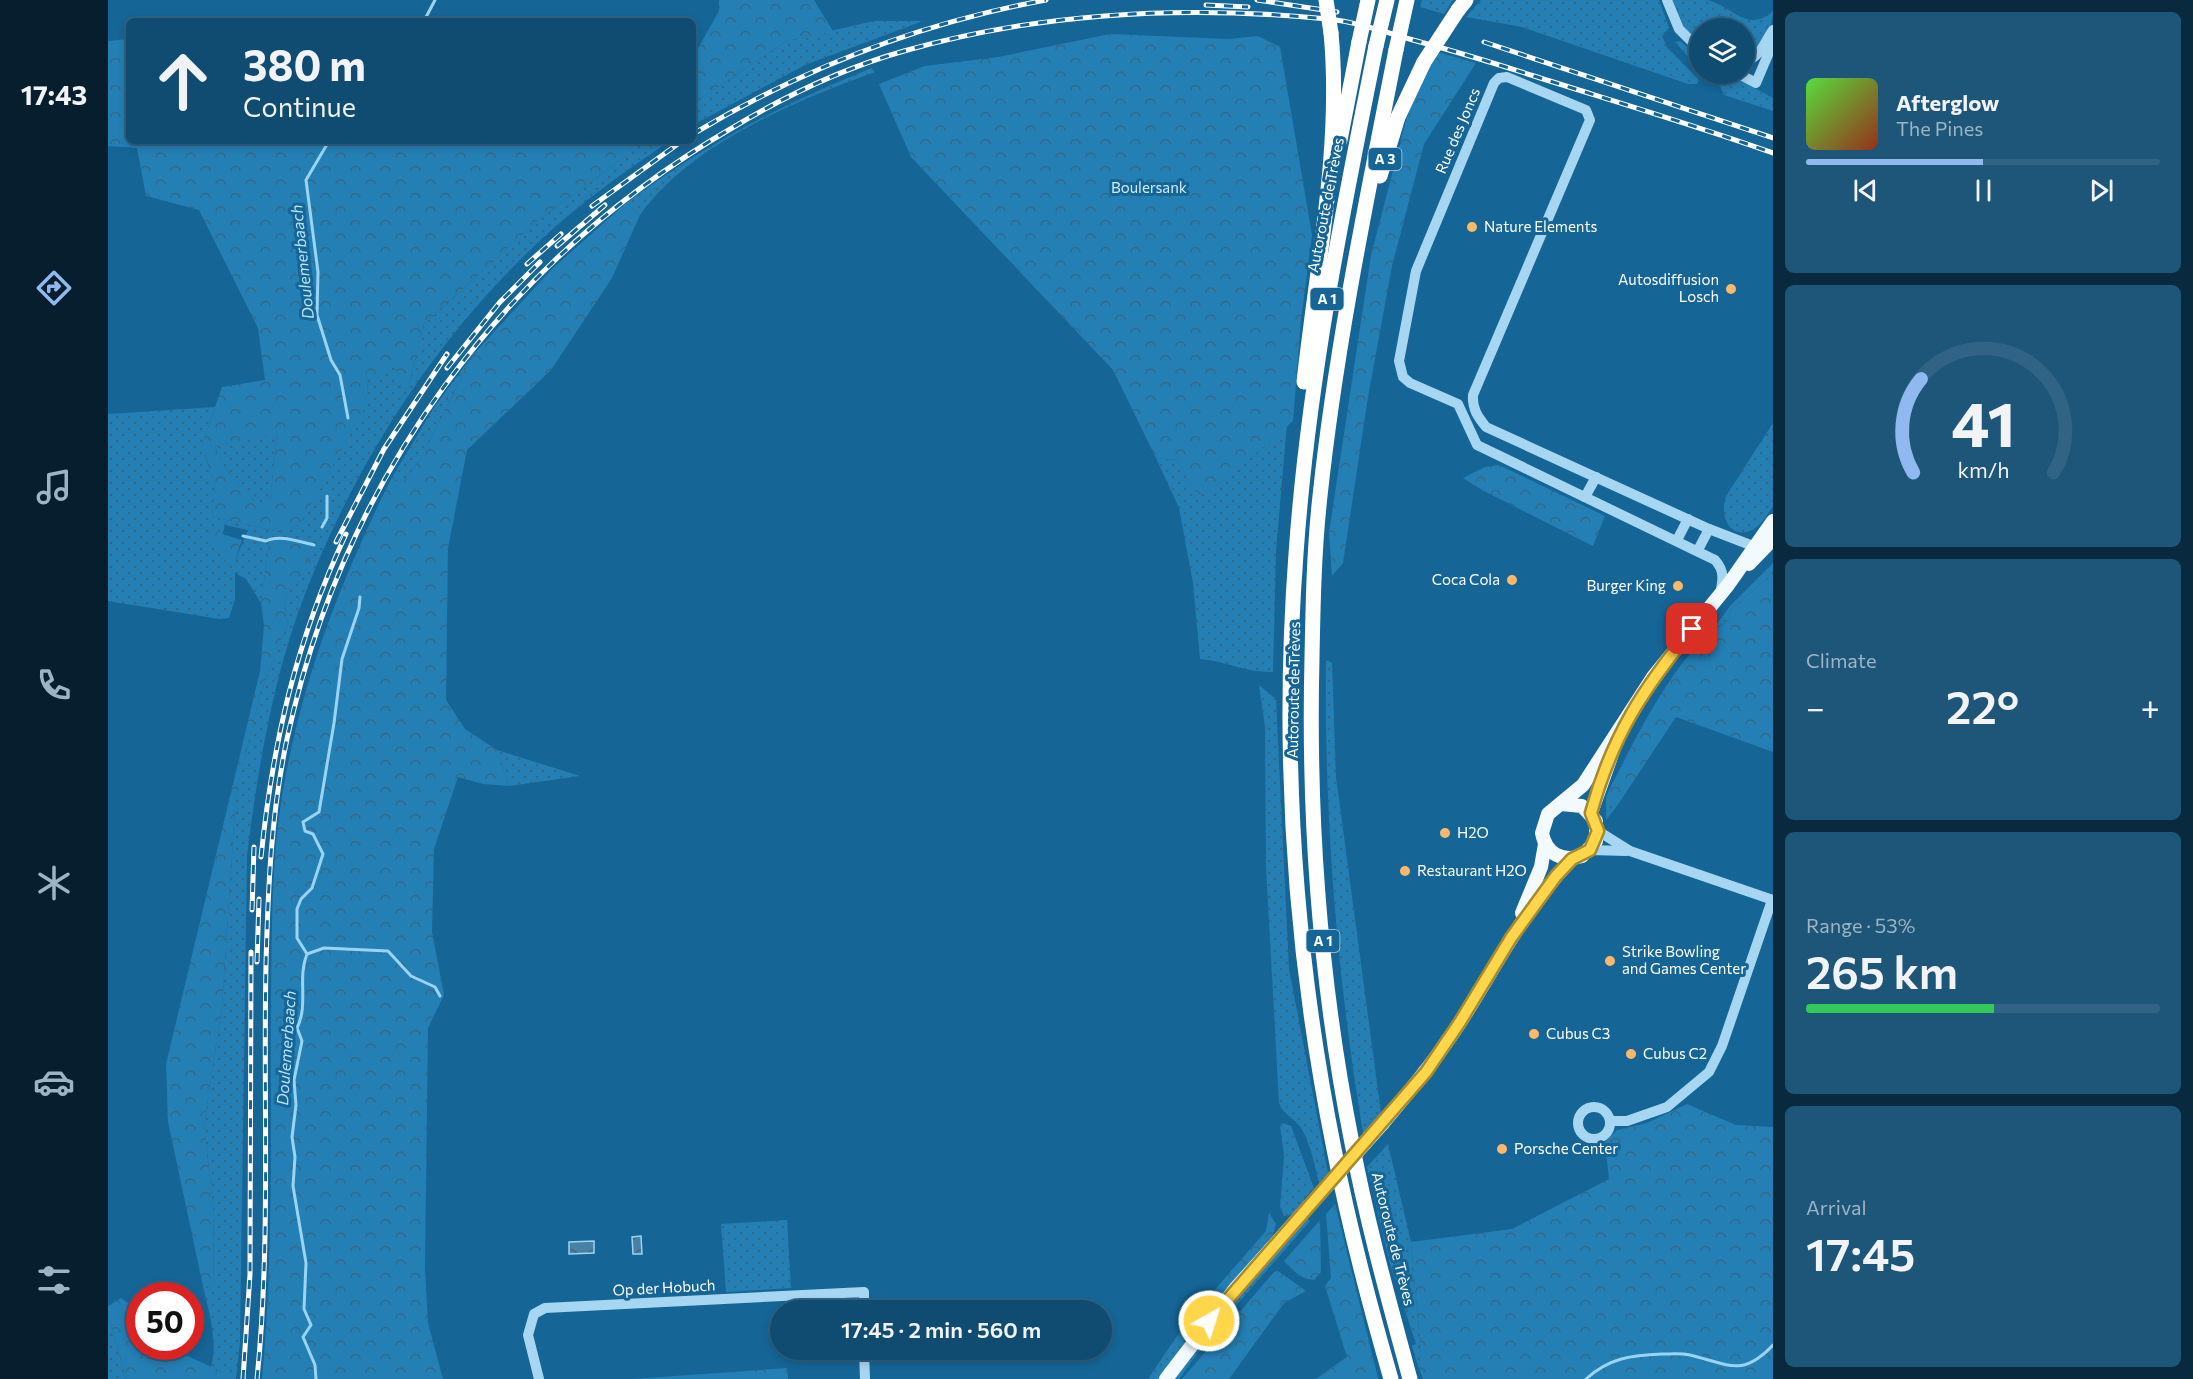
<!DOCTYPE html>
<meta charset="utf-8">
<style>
body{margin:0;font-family:Commissioner,sans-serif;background:#1e5679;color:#f1f3f6;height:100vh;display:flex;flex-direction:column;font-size:22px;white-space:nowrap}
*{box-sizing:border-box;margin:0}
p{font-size:20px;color:#9cb4c3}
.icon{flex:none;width:33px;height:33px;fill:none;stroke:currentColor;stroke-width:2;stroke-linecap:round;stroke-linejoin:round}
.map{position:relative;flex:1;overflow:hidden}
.drawer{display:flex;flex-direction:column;gap:12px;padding:12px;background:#092a3e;width:420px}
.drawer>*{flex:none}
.guide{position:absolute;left:18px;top:18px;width:570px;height:126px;border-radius:9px;box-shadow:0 3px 9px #0003,0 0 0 2px #306384;background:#104c71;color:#f1f3f6;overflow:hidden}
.fabs{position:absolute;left:1581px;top:18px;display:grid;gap:12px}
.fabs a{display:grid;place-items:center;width:66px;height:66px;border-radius:50%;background:#104c71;box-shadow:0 3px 9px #0003,0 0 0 2px #306384;font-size:30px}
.speed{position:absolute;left:18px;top:1282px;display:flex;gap:12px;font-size:30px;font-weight:700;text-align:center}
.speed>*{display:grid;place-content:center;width:78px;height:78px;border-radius:50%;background:#104c71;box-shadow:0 3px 9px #0003,0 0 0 2px #306384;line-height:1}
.speed .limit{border:9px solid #d22;background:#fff;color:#111}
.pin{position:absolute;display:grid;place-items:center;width:51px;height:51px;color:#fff;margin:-26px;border-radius:12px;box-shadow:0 3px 9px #0006}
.me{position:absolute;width:66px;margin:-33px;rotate:39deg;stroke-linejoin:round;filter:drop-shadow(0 0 4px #0008)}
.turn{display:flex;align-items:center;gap:21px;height:126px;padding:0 18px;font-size:27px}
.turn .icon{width:78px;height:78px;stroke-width:2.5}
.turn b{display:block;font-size:42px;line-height:51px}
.big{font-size:45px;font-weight:600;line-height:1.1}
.drawer .tile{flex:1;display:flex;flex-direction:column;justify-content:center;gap:9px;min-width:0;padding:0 21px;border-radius:9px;background:#1e5679}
.drawer .dial{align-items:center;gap:0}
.dial svg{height:156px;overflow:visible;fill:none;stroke:#306384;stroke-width:7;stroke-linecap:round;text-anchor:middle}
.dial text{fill:#f1f3f6;stroke:none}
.song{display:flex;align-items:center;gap:18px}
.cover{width:72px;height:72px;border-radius:9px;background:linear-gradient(135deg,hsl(110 70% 55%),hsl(10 70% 35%))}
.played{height:6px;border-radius:3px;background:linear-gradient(90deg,#90b9f0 50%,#306384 50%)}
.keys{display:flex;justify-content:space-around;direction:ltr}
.heat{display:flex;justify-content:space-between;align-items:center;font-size:33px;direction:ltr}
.charge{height:9px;border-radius:4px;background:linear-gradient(90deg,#34c759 53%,#306384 0)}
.trip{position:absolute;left:662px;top:1300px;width:342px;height:60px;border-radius:30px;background:#104c71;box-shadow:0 3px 9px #0003,0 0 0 2px #306384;font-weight:600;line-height:60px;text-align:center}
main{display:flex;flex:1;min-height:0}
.tab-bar{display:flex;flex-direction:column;width:108px;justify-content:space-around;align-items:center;background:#061e2d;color:#9cb4c3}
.tab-bar .icon{width:42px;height:42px}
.tab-bar .current{color:#90b9f0}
.tab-bar b{font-size:27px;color:#f1f3f6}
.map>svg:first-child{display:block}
</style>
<main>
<nav class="tab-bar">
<b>17:43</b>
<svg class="icon current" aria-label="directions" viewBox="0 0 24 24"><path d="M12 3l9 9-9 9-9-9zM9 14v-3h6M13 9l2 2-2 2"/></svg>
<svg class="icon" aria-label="music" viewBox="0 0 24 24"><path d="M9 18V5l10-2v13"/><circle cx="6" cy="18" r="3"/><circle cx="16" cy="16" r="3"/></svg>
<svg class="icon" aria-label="phone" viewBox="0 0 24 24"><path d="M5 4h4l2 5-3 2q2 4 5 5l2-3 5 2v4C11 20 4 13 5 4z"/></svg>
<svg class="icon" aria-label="climate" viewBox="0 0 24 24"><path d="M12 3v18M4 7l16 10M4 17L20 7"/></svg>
<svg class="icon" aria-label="car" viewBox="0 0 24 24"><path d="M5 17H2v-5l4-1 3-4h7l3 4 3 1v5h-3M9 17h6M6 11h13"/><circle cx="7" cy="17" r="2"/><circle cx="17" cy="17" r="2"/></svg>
<svg class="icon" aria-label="filters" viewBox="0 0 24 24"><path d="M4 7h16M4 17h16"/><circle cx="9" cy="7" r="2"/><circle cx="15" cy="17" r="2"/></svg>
</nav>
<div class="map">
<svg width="1665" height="1379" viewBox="0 0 1665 1379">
<defs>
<pattern id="grass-dots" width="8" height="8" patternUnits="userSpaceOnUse" patternTransform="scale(1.5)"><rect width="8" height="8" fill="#247fb4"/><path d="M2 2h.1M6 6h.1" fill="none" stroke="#366885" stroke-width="1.8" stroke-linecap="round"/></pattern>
<pattern id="forest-crowns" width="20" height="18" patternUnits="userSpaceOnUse" patternTransform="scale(1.5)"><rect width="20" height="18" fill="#247fb4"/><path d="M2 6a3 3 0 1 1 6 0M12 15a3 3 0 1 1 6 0" fill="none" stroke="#366885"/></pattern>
<pattern id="water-waves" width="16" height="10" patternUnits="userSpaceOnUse" patternTransform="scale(1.5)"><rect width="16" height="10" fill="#4981a4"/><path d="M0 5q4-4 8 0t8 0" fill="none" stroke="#4a697c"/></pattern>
</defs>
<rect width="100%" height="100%" fill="#156597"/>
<!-- grass -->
<g fill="url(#grass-dots)" fill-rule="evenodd">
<path d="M1314 0H1345L1336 14 1312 7Z"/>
<path d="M1373 0H1551L1561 28 1554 36 1559 47 1591 80 1589 84H1580L1414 27 1358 17Z"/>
<path d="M1565 0C1575 0 1589 0 1599 0 1625 6 1639 34 1665 11 1665 29 1652 47 1637 57L1636 28H1592L1591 43 1576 27Z"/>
<path d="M766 21H815L697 65 585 125V104L678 41Z"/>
<path d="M1572 41 1591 56V69L1567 42Z"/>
<path d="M764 68 767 72C687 101 582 144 532 215L518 203C599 144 671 105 764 68Z"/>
<path d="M1596 74H1621L1665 98V111L1616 95 1612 86Z"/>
<path d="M526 141H562C533 160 505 180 477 202 347 305 246 457 190 613 163 690 149 775 139 856L132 1342 128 1379H118V1374L103 1367C110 1340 101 1313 95 1286H106L105 1204 96 1126 114 1007 128 794 153 691 180 623 176 603 182 583 193 581 162 538 153 603 138 579 127 573V599L121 618 111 619 0 601V414L107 407 94 445 107 485 104 517 173 532 260 392 258 369 286 362 293 387 300 389 316 324 429 221 518 156ZM117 525 140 530 126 563 114 536Z"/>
<path d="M364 356 313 458 295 482 283 479 325 409Z"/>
<path d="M1665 423V506C1660 514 1654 524 1646 529 1622 542 1611 516 1618 496Z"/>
<path d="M1179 424 1168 551 1165 672C1139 673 1117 661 1092 659L1085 583 1071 508 1048 458 1069 460 1090 496 1114 482Z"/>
<path d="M169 433 162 502H148L117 468 107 446Z"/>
<path d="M1665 563V574L1624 608 1619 622 1605 629 1622 606Z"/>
<path d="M1218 660 1224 663 1228 777 1273 1113 1255 1133C1229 976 1216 819 1218 660Z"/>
<path d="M1151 685 1168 699 1181 969 1220 1173 1211 1183C1207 1166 1202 1142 1193 1128 1186 1117 1175 1115 1171 1103L1158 867 1157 727Z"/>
<path d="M389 750 472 776 401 786Z"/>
<path d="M1498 797 1509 806 1498 820Z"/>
<path d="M1175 1123 1183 1126 1206 1188 1196 1199 1197 1202C1191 1208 1186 1216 1176 1216L1172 1207 1176 1156 1172 1125Z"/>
<path d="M1280 1144 1303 1242 1313 1354 1310 1366 1304 1346 1308 1344 1282 1264 1259 1167Z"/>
<path d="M1199 1218 1202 1221 1104 1333 1071 1379H1066L1130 1295Z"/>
<path d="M679 1220 683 1288 618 1292 613 1224Z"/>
<path d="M0 1314 18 1379H0Z"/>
<path d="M1073 1330 1079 1340 1051 1379H1040Z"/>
</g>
<!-- forest -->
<g fill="url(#forest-crowns)" fill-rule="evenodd">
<path d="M611 0H706L725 31 678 41 585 104V57L611 11Z"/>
<path d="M1002 34 1121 39 1150 36 1172 47 1204 235 1193 320 1185 421 1117 480 1090 497 1069 460 1048 458 1005 370 803 157 771 84 817 66 890 57Z"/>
<path d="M21 39V141H526L518 156 429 221 316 324 300 389 293 387 286 363 269 378 258 370 260 392 254 414 192 524 173 532 104 517 107 485 94 445 114 387 157 380 150 328 91 210 38 196 29 148 0 146V41ZM169 434 162 502H148L117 468 107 446Z"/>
<path d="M1329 52 1368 63 1316 144 1284 266 1260 397 1235 563 1224 576 1221 533 1263 255 1300 113Z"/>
<path d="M518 203 532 215 504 278 443 370 359 450 340 548 338 700 357 729 389 750 401 786 375 784 350 777 326 849 324 932 336 995 320 1028 317 1268 320 1323 335 1379H154C166 1253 162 1126 163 1000 164 933 163 863 174 796 194 679 231 585 283 479L295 482 313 458 364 356 444 269Z"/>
<path d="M1391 465 1497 516 1485 546 1374 490 1355 478 1377 467Z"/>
<path d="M108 532 134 540 126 563 118 562 101 538Z"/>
<path d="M162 538 206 545 193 581 182 584 176 603 180 623 153 691 128 794 114 1007 96 1126 105 1204 106 1287 95 1286 60 1122 58 1064 152 671 156 626 153 603Z"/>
<path d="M1665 574V752L1568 717 1509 806 1498 797 1502 788C1527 741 1571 646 1619 622L1624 608Z"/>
<path d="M1579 1104 1628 1125 1665 1127V1379H1315L1310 1366 1313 1354 1303 1242 1404 1229 1501 1179 1497 1142 1509 1130 1539 1123Z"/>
<path d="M1227 1204 1270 1378V1379H1208L1239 1357 1217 1286 1223 1278 1218 1214Z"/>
<path d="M1161 1213 1168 1224 1165 1235 1084 1331 1076 1325 1158 1231Z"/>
<path d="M1212 1220 1213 1272 1206 1280C1192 1279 1185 1270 1176 1261Z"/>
<path d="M1170 1271 1198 1291 1176 1303 1121 1379H1074L1166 1272Z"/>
<path d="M13 1298 31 1311 32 1347H61L118 1374V1379H18L0 1314V1306Z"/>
<path d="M679 1368 680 1379H524Z"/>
</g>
<!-- water -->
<g fill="url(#water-waves)" stroke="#9ad4f5" stroke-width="1.5">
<path d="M533 1236 534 1254H525L524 1237Z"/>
<path d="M486 1241V1253L461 1254V1242Z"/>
</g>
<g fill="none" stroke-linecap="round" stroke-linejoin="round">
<!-- stream -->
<g stroke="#9ad4f5" stroke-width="3">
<path d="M316 21 327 0"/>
<path d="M221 141 198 180 210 272 209 315 223 360 232 375 240 418"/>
<path d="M214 527 219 518V496"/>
<path d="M135 536 158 541C171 534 192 542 206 545"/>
<path d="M199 954 216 948 280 951 303 976 327 987 332 996"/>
<path d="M208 1379 207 1365 195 1337 203 1325 196 1309 198 1263 185 1186 187 1157 184 1137 188 1105 186 1080 194 1041 189 1028C201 1004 189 978 199 954L189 938V909L193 899 204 888 215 854 205 834 197 831 195 822 211 812 226 723 234 659 251 608 252 597"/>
<path d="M1478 1379C1501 1358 1524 1355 1554 1354 1563 1354 1573 1353 1582 1355 1620 1364 1634 1378 1665 1345"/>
</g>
<!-- minor -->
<g stroke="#a7d6f2" stroke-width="10">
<path d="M1559 0 1571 29 1592 50"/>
<path d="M1636 62C1653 57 1656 43 1665 30"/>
<path d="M1631 74 1648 83 1665 43"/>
<path d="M1477 497 1488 477"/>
<path d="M1569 540 1580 519"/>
<path d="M1590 550 1601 529"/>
<path d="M1612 594C1615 580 1617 571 1607 560L1369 445 1350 404 1302 383 1295 377 1291 361 1308 271 1386 83 1391 78 1399 77 1478 110 1482 120 1365 395C1364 409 1370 417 1378 427L1601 529 1645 546"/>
<path d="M1490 831 1522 851 1665 900"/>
<path d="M1482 850 1518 851"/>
<circle cx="1486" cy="1123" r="16"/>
<path d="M1502 1121H1519L1559 1107 1601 1072 1614 1046 1664 900"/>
<path d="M756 1350 757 1379"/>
<path d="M431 1379 420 1335 426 1314 437 1308 756 1292V1311"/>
</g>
<!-- major -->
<g stroke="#f2faff" stroke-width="14">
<path d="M1641 564 1665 539"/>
<path d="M1453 804 1474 806 1488 821V841L1474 856C1454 862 1438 854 1434 833L1440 814 1475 785 1545 677 1620 585 1665 521"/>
<path d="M1483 813 1505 751"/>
<path d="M1414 913 1433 867 1437 844"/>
<path d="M1275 1123C1303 1090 1330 1057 1353 1021 1388 966 1418 906 1464 859"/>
<path d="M1058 1379 1127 1289 1202 1205"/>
</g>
<!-- highway -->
<g stroke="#fff" stroke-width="15">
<path d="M1350 10 1358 0"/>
<path d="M1268 46C1234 214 1200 382 1188 554 1173 752 1187 955 1226 1149 1241 1226 1261 1303 1283 1379"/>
<path d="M1288 50C1259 198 1228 346 1212 496 1206 550 1205 604 1204 658 1200 820 1212 983 1244 1143 1259 1223 1281 1301 1302 1379"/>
<path d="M1232 140 1251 42"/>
<path d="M1272 176 1290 117 1316 62"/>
<path d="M1196 382C1208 270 1234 146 1223 33"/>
</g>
<!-- rail casing -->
<g stroke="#fff" stroke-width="5">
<g id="rail">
<path d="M1149 0 1229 12"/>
<path d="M1098 5 1140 7"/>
<path d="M1376 42 1665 138"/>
<path d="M585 134C696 68 811 23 938 0"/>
<path d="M484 206 574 141"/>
<path d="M449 246 497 205"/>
<path d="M419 264 453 234"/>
<path d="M339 368 392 302 432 262"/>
<path d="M228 542 276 449 339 354"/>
<path d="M153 857C165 741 188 641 238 534"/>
<path d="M144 910 146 847"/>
<path d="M149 962 151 899"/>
<path d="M135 1379 142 1274 143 952"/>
<path d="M149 1379C163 1242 155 1102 158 964 160 889 163 814 179 739 235 479 395 261 624 128 677 96 736 68 796 51 934 12 1077 5 1220 19 1249 22 1277 32 1305 40 1346 51 1386 63 1426 76 1505 101 1586 125 1665 153"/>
</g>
</g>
<!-- rail -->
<use href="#rail" stroke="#156597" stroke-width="3" stroke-dasharray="9" stroke-linecap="butt"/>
<!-- major-bridge -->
<path stroke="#f2faff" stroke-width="14" d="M1202 1205 1275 1123"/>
<!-- highway-bridge -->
<g stroke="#fff" stroke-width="15">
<path d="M1218 0 1223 33"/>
<path d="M1251 42 1260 0"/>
<path d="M1268 46 1279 0"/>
<path d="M1288 50 1299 0"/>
<path d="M1316 62 1350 10"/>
</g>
</g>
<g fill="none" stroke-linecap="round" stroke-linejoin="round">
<!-- route casing -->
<g stroke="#a68a30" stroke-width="15">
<path id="route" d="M1101 1321 1318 1072 1352 1022 1403 938 1448 876 1464 859 1482 850 1490 831 1483 813C1504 736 1535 689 1584 629"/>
</g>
<!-- route -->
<use href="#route" stroke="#ffd54a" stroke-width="10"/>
</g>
<!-- markers -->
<g fill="#ffb868" stroke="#156597" stroke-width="2">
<circle cx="1364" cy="227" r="6"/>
<circle cx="1623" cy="289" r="6"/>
<circle cx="1404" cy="580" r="6"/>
<circle cx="1570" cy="586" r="6"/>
<circle cx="1337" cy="833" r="6"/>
<circle cx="1297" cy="871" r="6"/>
<circle cx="1502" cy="961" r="6"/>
<circle cx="1426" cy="1034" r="6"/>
<circle cx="1523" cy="1054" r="6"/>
<circle cx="1394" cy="1149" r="6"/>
</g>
<g text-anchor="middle" stroke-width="6" stroke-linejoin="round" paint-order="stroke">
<!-- shield labels -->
<g fill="#156597" stroke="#b9d1e0" stroke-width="1.5">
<rect x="1260.5" y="148" width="33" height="22" rx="4.5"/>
<rect x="1202.5" y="288" width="33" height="22" rx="4.5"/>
<rect x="1198.5" y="930" width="33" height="22" rx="4.5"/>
</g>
<g font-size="14" font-weight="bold" fill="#fff">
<text x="1277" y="164">A 3</text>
<text x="1219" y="304">A 1</text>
<text x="1215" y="946">A 1</text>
</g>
<!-- street labels -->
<g font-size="15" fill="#fff" stroke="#156597">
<text transform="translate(1350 131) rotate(-67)" y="5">Rue des Joncs</text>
<text transform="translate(1218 205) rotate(-79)" y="5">Autoroute de Trèves</text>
<text transform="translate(1186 690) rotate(-89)" y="5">Autoroute de Trèves</text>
<text transform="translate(1285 1239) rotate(76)" y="5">Autoroute de Trèves</text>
<text transform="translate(556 1288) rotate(-3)" y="5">Op der Hobuch</text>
</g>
<!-- park labels -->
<g font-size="15" fill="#cfecfc" stroke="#156597">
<text x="1041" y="193">Boulersank</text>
</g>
<!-- poi labels -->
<g font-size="15" fill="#fff" stroke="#156597" text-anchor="start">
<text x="1376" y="232">Nature Elements</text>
<text x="1611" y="285" text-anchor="end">Autosdiffusion<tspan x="1611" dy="17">Losch</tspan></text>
<text x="1392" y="585" text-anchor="end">Coca Cola</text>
<text x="1558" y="591" text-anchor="end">Burger King</text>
<text x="1349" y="838">H2O</text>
<text x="1309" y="876">Restaurant H2O</text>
<text x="1514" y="957">Strike Bowling<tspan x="1514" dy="17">and Games Center</tspan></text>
<text x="1438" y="1039">Cubus C3</text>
<text x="1535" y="1059">Cubus C2</text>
<text x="1406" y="1154">Porsche Center</text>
</g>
<!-- water labels -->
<g font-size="16" font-style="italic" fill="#b8e2f9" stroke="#156597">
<text transform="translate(194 262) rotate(-96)" y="6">Doulemerbaach</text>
<text transform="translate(178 1048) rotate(-86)" y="6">Doulemerbaach</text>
</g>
</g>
</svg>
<div class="fabs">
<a><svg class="icon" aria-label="layers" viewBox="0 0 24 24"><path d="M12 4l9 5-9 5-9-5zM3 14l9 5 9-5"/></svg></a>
</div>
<div class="speed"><div class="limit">50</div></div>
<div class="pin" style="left:1584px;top:629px;background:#d93025"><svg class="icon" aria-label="arrive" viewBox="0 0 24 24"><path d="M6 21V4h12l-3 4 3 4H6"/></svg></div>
<svg class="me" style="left:1101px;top:1321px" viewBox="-20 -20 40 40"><circle r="17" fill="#ffd54a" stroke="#fff" stroke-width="3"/><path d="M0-11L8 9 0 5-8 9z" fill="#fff"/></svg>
<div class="trip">17:45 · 2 min · 560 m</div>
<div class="guide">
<div class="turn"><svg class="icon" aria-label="ahead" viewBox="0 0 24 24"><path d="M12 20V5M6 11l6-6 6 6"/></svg><div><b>380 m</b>Continue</div></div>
</div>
</div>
<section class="drawer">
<div class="tile">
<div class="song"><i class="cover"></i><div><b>Afterglow</b><p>The Pines</p></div></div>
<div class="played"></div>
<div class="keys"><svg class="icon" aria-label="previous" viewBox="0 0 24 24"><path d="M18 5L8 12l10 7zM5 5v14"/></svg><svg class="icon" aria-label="pause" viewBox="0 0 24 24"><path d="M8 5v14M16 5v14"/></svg><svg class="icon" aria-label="next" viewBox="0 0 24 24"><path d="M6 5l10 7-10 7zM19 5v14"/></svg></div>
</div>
<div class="tile dial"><svg viewBox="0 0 100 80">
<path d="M14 69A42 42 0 1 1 86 69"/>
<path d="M14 69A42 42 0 0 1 18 21" stroke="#90b9f0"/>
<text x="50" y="56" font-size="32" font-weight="700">41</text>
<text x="50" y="72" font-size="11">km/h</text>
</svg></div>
<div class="tile"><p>Climate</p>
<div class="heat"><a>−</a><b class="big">22°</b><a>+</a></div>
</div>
<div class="tile"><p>Range · 53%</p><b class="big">265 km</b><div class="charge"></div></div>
<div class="tile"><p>Arrival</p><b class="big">17:45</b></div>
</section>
</main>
